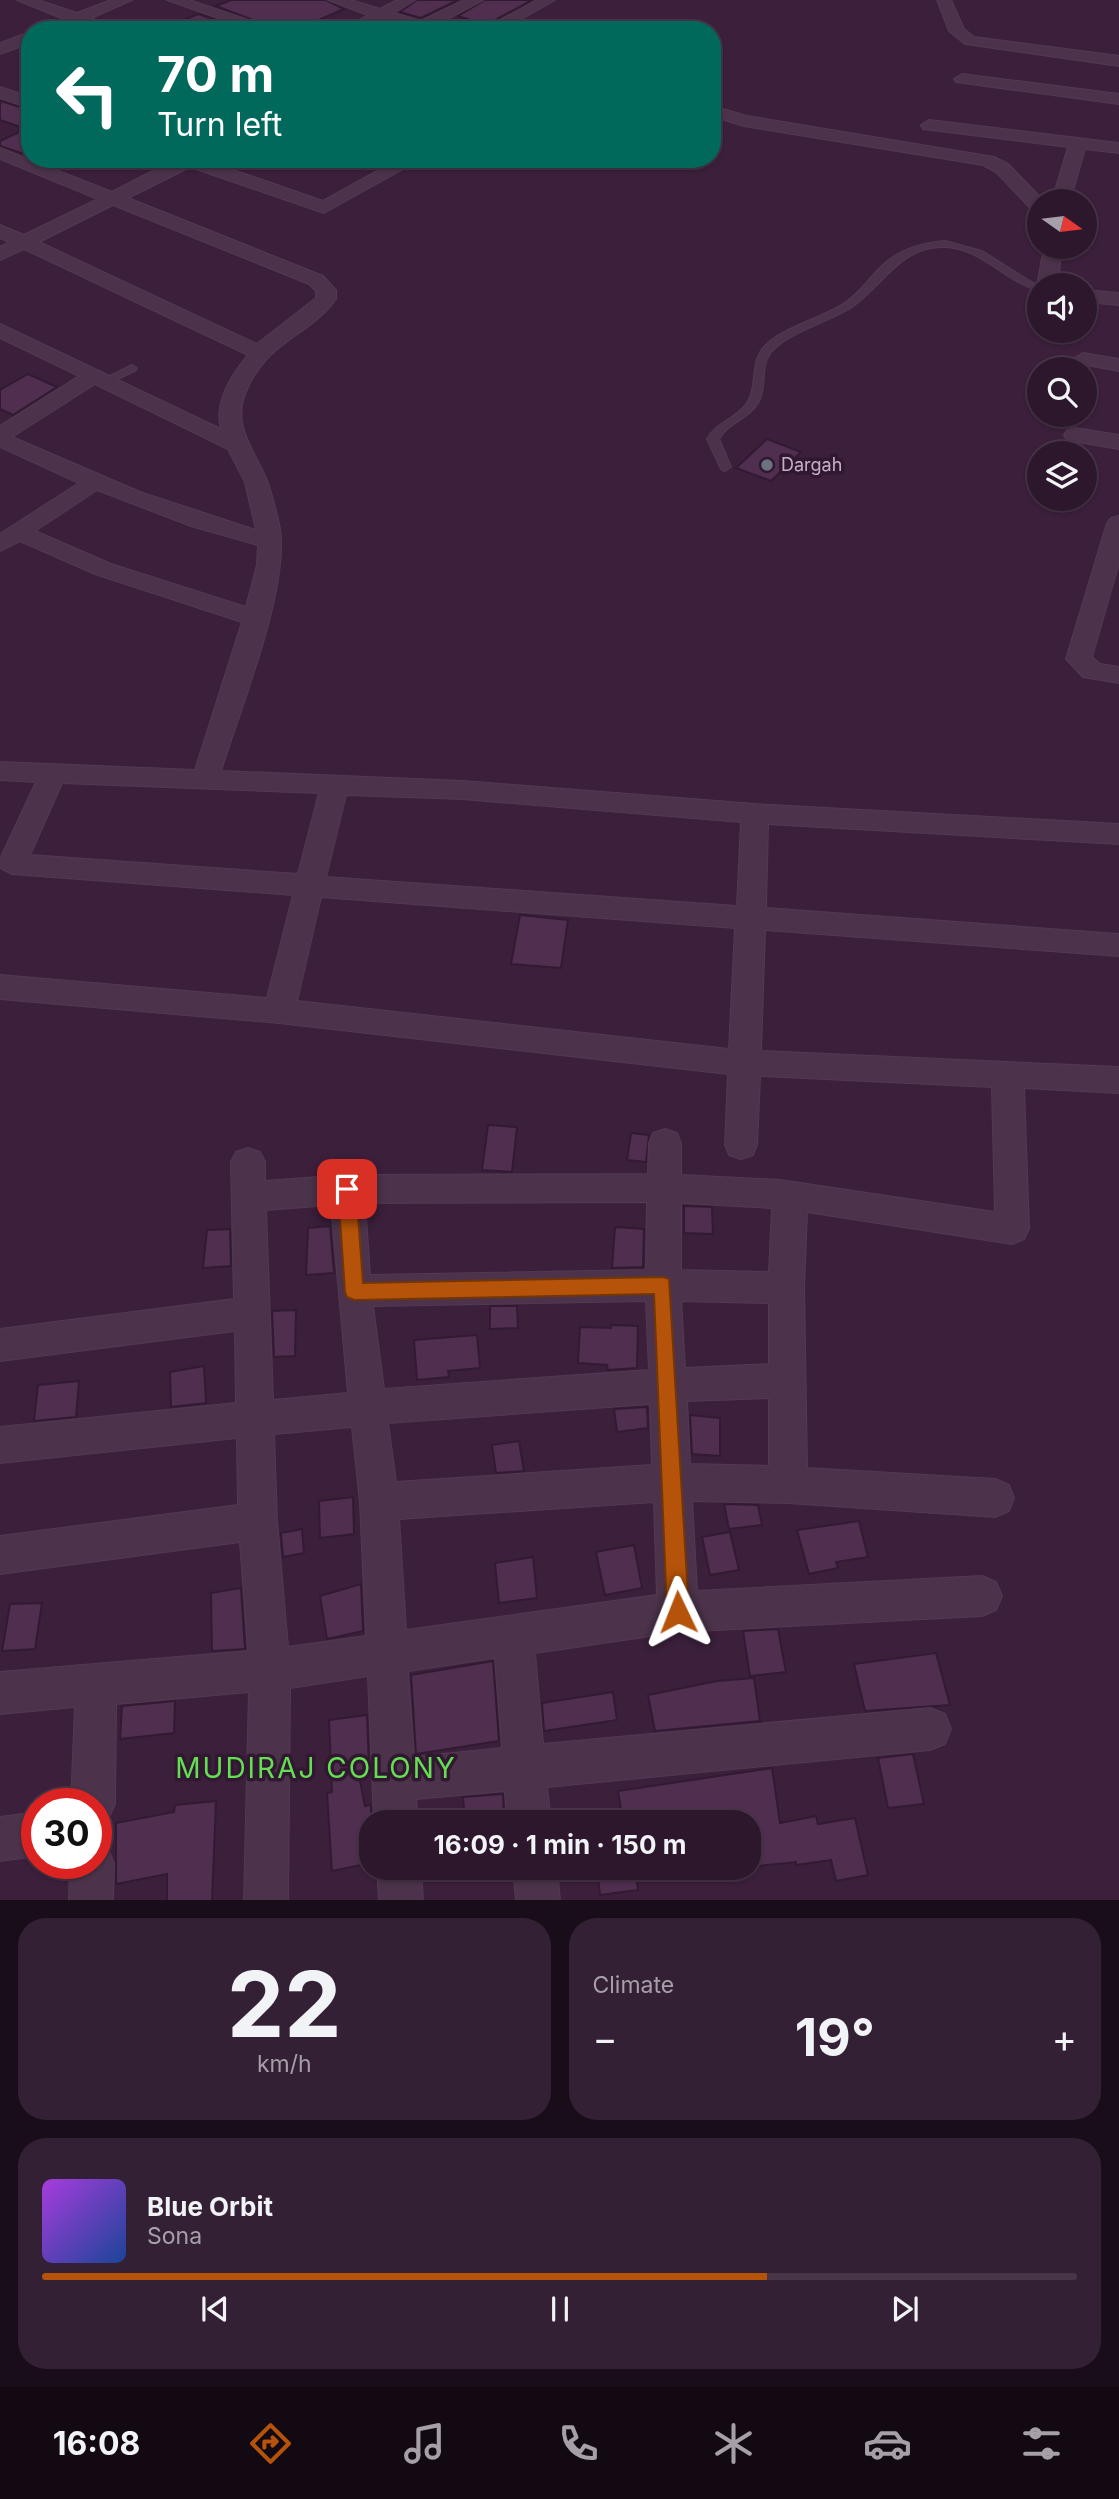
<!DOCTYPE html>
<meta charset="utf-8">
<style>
body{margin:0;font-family:Inter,sans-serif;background:#342034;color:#f1f3f6;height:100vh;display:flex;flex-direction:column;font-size:26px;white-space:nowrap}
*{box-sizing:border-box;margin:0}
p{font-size:23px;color:#a69fa9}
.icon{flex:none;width:38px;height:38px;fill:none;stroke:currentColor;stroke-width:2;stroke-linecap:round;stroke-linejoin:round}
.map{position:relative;height:1900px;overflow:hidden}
.side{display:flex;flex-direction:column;gap:18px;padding:18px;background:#180d18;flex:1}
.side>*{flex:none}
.top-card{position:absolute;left:21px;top:21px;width:700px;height:147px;border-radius:28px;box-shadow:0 2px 5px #0004,0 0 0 2px #483648;background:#00695c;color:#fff;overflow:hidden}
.needle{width:46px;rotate:104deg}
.fabs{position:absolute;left:1027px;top:189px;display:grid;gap:14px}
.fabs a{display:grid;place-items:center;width:70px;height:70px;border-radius:50%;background:#2c172c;box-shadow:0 2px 5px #0004,0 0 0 2px #483648;font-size:35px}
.speed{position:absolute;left:21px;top:1788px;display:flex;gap:14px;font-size:35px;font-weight:700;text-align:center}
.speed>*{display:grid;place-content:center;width:91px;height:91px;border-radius:50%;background:#2c172c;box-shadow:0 2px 5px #0004,0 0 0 2px #483648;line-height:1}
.speed .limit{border:10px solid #d22;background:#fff;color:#111}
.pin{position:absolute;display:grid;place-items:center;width:60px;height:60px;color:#fff;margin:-30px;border-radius:14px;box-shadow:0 4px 10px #0006}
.me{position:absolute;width:77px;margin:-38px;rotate:358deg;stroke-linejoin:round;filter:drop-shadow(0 0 5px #0008)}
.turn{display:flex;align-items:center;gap:24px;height:147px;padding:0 21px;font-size:32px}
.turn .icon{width:91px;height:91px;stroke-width:2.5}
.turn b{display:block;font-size:49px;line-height:60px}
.big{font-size:52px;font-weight:700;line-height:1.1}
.side .card{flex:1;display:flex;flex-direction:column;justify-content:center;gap:10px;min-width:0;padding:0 24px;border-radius:28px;background:#342034}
.side .dial{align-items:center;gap:0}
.dial b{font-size:91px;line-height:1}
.song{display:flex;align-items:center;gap:21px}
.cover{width:84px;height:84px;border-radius:10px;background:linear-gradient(135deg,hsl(280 70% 55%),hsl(220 70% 35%))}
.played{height:7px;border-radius:4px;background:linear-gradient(90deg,#b45309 70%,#483648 70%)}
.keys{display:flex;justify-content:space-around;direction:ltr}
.heat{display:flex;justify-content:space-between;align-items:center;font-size:38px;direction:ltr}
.side .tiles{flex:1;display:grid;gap:18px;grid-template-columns:1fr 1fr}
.card:last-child{grid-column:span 2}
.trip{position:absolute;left:359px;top:1810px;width:402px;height:70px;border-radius:28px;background:#2c172c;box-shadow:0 2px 5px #0004,0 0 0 2px #483648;font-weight:700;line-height:70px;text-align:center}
.dock{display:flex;height:112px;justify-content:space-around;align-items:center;background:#120912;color:#a69fa9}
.dock .icon{width:49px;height:49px}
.dock .current{color:#b45309}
.dock b{font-size:32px;color:#f1f3f6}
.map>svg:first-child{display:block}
</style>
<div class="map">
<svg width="1119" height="1901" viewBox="0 0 1119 1901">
<rect width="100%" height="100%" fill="#3b1f3b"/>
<!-- building -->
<g fill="#502e50" stroke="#321b32" stroke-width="2">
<path d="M231 0H326L344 9 296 30H280L216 6Z"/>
<path d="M417 0H458L421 18 400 12Z"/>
<path d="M485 0H532L486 25 458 16Z"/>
<path d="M198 14 244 30H160Z"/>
<path d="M0 101 30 110V156L0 146V141L26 129 0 120Z"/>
<path d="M28 374 57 387 13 415 0 409V390Z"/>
<path d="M767 439 801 452 771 481 736 468Z"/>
<path d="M520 915 568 920 561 968 511 964Z"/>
<path d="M488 1125 517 1127 512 1172 482 1170Z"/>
<path d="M631 1133 649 1135 646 1162 627 1160Z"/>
<path d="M684 1206 712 1207 713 1234 684 1233Z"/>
<path d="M330 1226 334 1273 306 1275 308 1228Z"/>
<path d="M615 1227 644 1229 643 1267 612 1268Z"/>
<path d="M230 1229 231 1266 203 1268 207 1230Z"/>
<path d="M490 1306H517L518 1328 490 1329Z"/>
<path d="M296 1310 295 1356 274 1357 272 1311Z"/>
<path d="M611 1325 638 1326 637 1368 608 1370 607 1365 578 1363 580 1327 611 1328Z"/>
<path d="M477 1335 480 1368 448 1371 449 1377 417 1380 414 1340Z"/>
<path d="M204 1366 206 1403 171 1407 170 1372Z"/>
<path d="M79 1381 76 1417 34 1421 38 1385Z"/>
<path d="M647 1407 648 1428 617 1432 614 1409Z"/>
<path d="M690 1415 720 1418V1456L692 1454Z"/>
<path d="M519 1441 524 1471 496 1473 492 1445Z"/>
<path d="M353 1497 354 1534 320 1538 319 1501Z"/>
<path d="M724 1504 758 1505 762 1525 729 1529Z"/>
<path d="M859 1521 868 1557 836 1562 838 1568 809 1574 797 1530Z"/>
<path d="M302 1529 304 1553 283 1557 281 1533Z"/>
<path d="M730 1532 739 1570 710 1575 702 1537Z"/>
<path d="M634 1545 642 1588 605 1595 596 1552Z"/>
<path d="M533 1557 537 1598 499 1603 495 1563Z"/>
<path d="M361 1584 363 1631 327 1639 320 1596Z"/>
<path d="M241 1588 245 1649 212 1651 211 1593Z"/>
<path d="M42 1603 35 1649 2 1651 10 1604Z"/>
<path d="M778 1629 786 1672 750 1676 743 1631Z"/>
<path d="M936 1653 950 1705 865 1711 854 1664Z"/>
<path d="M493 1661 499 1741 416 1754 411 1675Z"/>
<path d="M754 1678 760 1721 655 1731 648 1695 717 1681Z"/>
<path d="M613 1692 617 1720 544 1731 542 1703Z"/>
<path d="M175 1701 174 1733 120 1739 122 1706Z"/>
<path d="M367 1715 369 1769 358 1771 365 1806 371 1805V1863L332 1871 327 1793 332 1792 329 1720Z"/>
<path d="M913 1754 924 1804 888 1808 878 1758Z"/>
<path d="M772 1768 780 1823 816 1816 818 1824 855 1818 868 1875 836 1881 831 1860 796 1865V1862L749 1867V1822H623L618 1791Z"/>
<path d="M503 1794 504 1822H465L463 1797Z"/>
<path d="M216 1801 212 1901H167V1874L116 1884V1823L174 1812 175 1805Z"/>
<path d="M597 1867H635L638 1890 600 1895Z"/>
</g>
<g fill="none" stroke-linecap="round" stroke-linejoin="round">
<!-- service casing -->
<g stroke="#523a51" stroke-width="2">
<g id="service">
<path d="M945 241 982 251 1033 283 1042 285 1040 291C1005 282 982 248 944 247 899 246 882 288 849 309 827 322 791 332 774 349 759 363 767 382 760 399 752 418 728 422 719 439L731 467 725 471 721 469 707 439C716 422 736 419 747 403 759 384 748 361 767 344 785 327 821 318 843 304 858 295 866 282 878 270 895 251 919 243 945 241Z"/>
<path d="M132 365 137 368 136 370 110 383 100 381Z"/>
</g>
</g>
<!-- minor casing -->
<g stroke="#523a51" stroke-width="2">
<g id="minor">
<path d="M17 0H38L77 13 111 0H132L91 18 119 30 65 24 64 19Z"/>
<path d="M167 0H189L278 30H253Z"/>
<path d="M328 0H351L380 9 397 0H415L394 13 421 21 464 0H483L436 25 443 30H418L383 19 362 30H342L368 15Z"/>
<path d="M537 0H555L502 30H482Z"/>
<path d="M937 0H951L964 29 974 37 1119 56V66L965 44 949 31Z"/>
<path d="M30 32V43L0 54V43Z"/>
<path d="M962 74 1119 94V104L956 82 954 79Z"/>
<path d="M0 87 30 97V108L0 98Z"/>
<path d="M712 106 747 116 994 157 1008 164 1044 201H1040V213L1034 212 996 172 983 165 744 126 712 116Z"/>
<path d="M929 120 1119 143V153L1085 149 1070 201H1052L1068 147 923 129 921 125Z"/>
<path d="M0 148 112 192 176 159H202L323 201 399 159H421L324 213 190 167 128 198 323 276 336 290V299C310 336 265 341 245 394 232 428 256 452 268 483 273 498 277 514 280 529 289 590 240 709 221 771L463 781 755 804 1119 824V844L768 824 766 908 1119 934V956L765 930 761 1051 1119 1067V1093L1024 1088 1029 1229 1024 1239 1012 1244 807 1212 804 1288 807 1468 995 1479 1009 1485 1014 1498 1009 1511 995 1517 788 1503 692 1501 697 1591 982 1576 996 1582 1002 1596 996 1610 982 1616 678 1632 535 1653 543 1744 930 1708 945 1714 951 1729 945 1744 930 1750 547 1787 551 1822H507L505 1791 416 1799 418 1822H374L368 1676 290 1688 288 1901H244L249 1692 116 1704 115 1804 108 1819 96 1824V1804H71L75 1707 0 1714V1672L248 1651 240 1542 0 1574V1536L238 1505 237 1438 0 1463V1427L236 1403 235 1331 0 1361V1329L234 1299 231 1162 236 1152 248 1148 260 1152 265 1162V1181L347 1175 648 1174 649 1143 653 1133 665 1129 677 1133 681 1143V1175L780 1180 995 1212 992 1087 760 1076 757 1145 753 1155 741 1159 729 1155 725 1145 728 1074 279 1023 0 999V975L267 998 293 895 12 874 0 868V859L36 782 0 780V762L195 770 242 622 95 574 20 541 0 551V534L79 483 0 447V426L79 376 0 338V324L221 429C214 401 231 376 248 355L24 249 0 260V247L9 242 0 238V225L24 235 98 199 0 159ZM113 205 309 284 316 291V298L257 344 39 242ZM95 384 228 449 245 482 256 530 140 492 12 437ZM97 490 191 526 258 545 257 565 246 607 111 564 35 531ZM62 783 319 793 298 874 30 855ZM346 795 463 799 741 822 737 906 326 877ZM321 897 735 928 729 1049 297 1001ZM647 1202 646 1270 370 1275 365 1203ZM681 1203 772 1208 769 1272 681 1270ZM331 1205 348 1393 273 1400 266 1210ZM646 1301 649 1370 384 1389 373 1306ZM681 1301 769 1303V1364L685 1368ZM769 1398V1466L690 1464 687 1401ZM650 1404 652 1465 396 1482 388 1423ZM352 1427 360 1502 366 1636 288 1647 277 1521 274 1434ZM654 1502 657 1595 406 1630 399 1519ZM495 1658 502 1748 414 1757 408 1671Z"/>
<path d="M1044 247H1062L1058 281 1061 285H1041L1038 281Z"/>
<path d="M1085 290 1119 293V305L1085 302Z"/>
<path d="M1083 353 1119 359V371L1076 363 1073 359Z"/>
<path d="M1075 428 1119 435V449L1067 440 1064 435 1067 430Z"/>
<path d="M1119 516V563L1092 657 1100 664 1119 667V683L1083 677 1066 659 1107 523 1111 518Z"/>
<path d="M37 1812V1856L0 1861V1817Z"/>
<path d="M96 1844 108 1848 114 1864 113 1901H69L70 1864H96Z"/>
<path d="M377 1867H421L423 1901H379Z"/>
<path d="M513 1867H557L560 1901H516Z"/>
</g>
</g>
<!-- service -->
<use href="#service" fill="#4c334b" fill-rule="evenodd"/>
<!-- minor -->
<use href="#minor" fill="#4c334b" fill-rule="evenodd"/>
</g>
<!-- route -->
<path fill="#b45309" stroke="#753606" stroke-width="2" d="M347 1182 356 1189 363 1283 663 1277 669 1279 689 1612 686 1620 678 1623 671 1620 667 1612 654 1294 354 1300 347 1297 345 1292 338 1189Z"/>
<!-- markers -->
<circle fill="#6b7280" stroke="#301930" stroke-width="2.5" cx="767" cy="465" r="7"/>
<g text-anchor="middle" stroke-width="7" stroke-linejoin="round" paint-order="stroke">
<!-- far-poi labels -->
<g font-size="18" fill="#c8aec7" stroke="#301930" text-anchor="start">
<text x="781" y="471">Dargah</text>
</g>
<!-- near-neighbourhood labels -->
<g font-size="28" letter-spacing="2" fill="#65de53" stroke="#301930">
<text x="316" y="1778">MUDIRAJ COLONY</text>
</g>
</g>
</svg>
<div class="fabs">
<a><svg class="needle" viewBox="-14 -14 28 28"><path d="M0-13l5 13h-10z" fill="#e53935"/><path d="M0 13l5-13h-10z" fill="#a69fa9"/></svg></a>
<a><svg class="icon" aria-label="sound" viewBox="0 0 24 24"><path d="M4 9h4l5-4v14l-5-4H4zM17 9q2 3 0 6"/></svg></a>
<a><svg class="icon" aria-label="search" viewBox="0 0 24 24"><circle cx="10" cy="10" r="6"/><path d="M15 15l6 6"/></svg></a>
<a><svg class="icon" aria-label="layers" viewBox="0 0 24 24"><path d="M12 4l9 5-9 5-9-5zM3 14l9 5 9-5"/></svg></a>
</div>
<div class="speed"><div class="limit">30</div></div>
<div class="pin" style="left:347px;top:1189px;background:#d93025"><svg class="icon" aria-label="arrive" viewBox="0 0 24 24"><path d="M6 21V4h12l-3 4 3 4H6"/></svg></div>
<svg class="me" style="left:678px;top:1612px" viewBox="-20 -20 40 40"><path d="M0-17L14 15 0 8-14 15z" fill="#b45309" stroke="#fff" stroke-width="4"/></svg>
<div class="trip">16:09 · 1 min · 150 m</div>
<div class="top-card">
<div class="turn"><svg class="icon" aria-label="left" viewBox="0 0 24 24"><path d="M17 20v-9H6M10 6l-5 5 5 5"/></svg><div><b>70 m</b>Turn left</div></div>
</div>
</div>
<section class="side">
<div class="tiles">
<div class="card dial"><b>22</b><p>km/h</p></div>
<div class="card"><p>Climate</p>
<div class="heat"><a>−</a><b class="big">19°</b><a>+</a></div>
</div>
<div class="card">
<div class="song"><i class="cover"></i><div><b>Blue Orbit</b><p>Sona</p></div></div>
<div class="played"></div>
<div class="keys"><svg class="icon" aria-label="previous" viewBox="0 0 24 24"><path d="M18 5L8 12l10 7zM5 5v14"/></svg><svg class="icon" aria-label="pause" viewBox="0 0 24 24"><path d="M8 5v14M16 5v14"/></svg><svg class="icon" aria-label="next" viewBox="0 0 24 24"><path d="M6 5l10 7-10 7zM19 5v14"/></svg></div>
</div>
</div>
</section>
<nav class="dock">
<b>16:08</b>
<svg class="icon current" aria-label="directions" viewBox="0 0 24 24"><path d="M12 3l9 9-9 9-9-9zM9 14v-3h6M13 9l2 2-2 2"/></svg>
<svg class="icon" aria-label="music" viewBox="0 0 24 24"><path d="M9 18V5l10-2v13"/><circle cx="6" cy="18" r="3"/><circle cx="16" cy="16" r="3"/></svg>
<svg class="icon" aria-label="phone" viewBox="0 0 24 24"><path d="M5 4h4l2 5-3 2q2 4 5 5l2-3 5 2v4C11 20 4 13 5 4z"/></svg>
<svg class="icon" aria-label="climate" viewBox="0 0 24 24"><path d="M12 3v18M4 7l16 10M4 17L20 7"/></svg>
<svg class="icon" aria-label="car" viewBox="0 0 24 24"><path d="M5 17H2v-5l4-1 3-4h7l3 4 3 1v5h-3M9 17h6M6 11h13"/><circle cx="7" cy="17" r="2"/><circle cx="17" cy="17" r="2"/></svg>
<svg class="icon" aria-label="filters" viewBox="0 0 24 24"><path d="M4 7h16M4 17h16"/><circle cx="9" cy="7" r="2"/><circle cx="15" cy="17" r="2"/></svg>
</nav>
